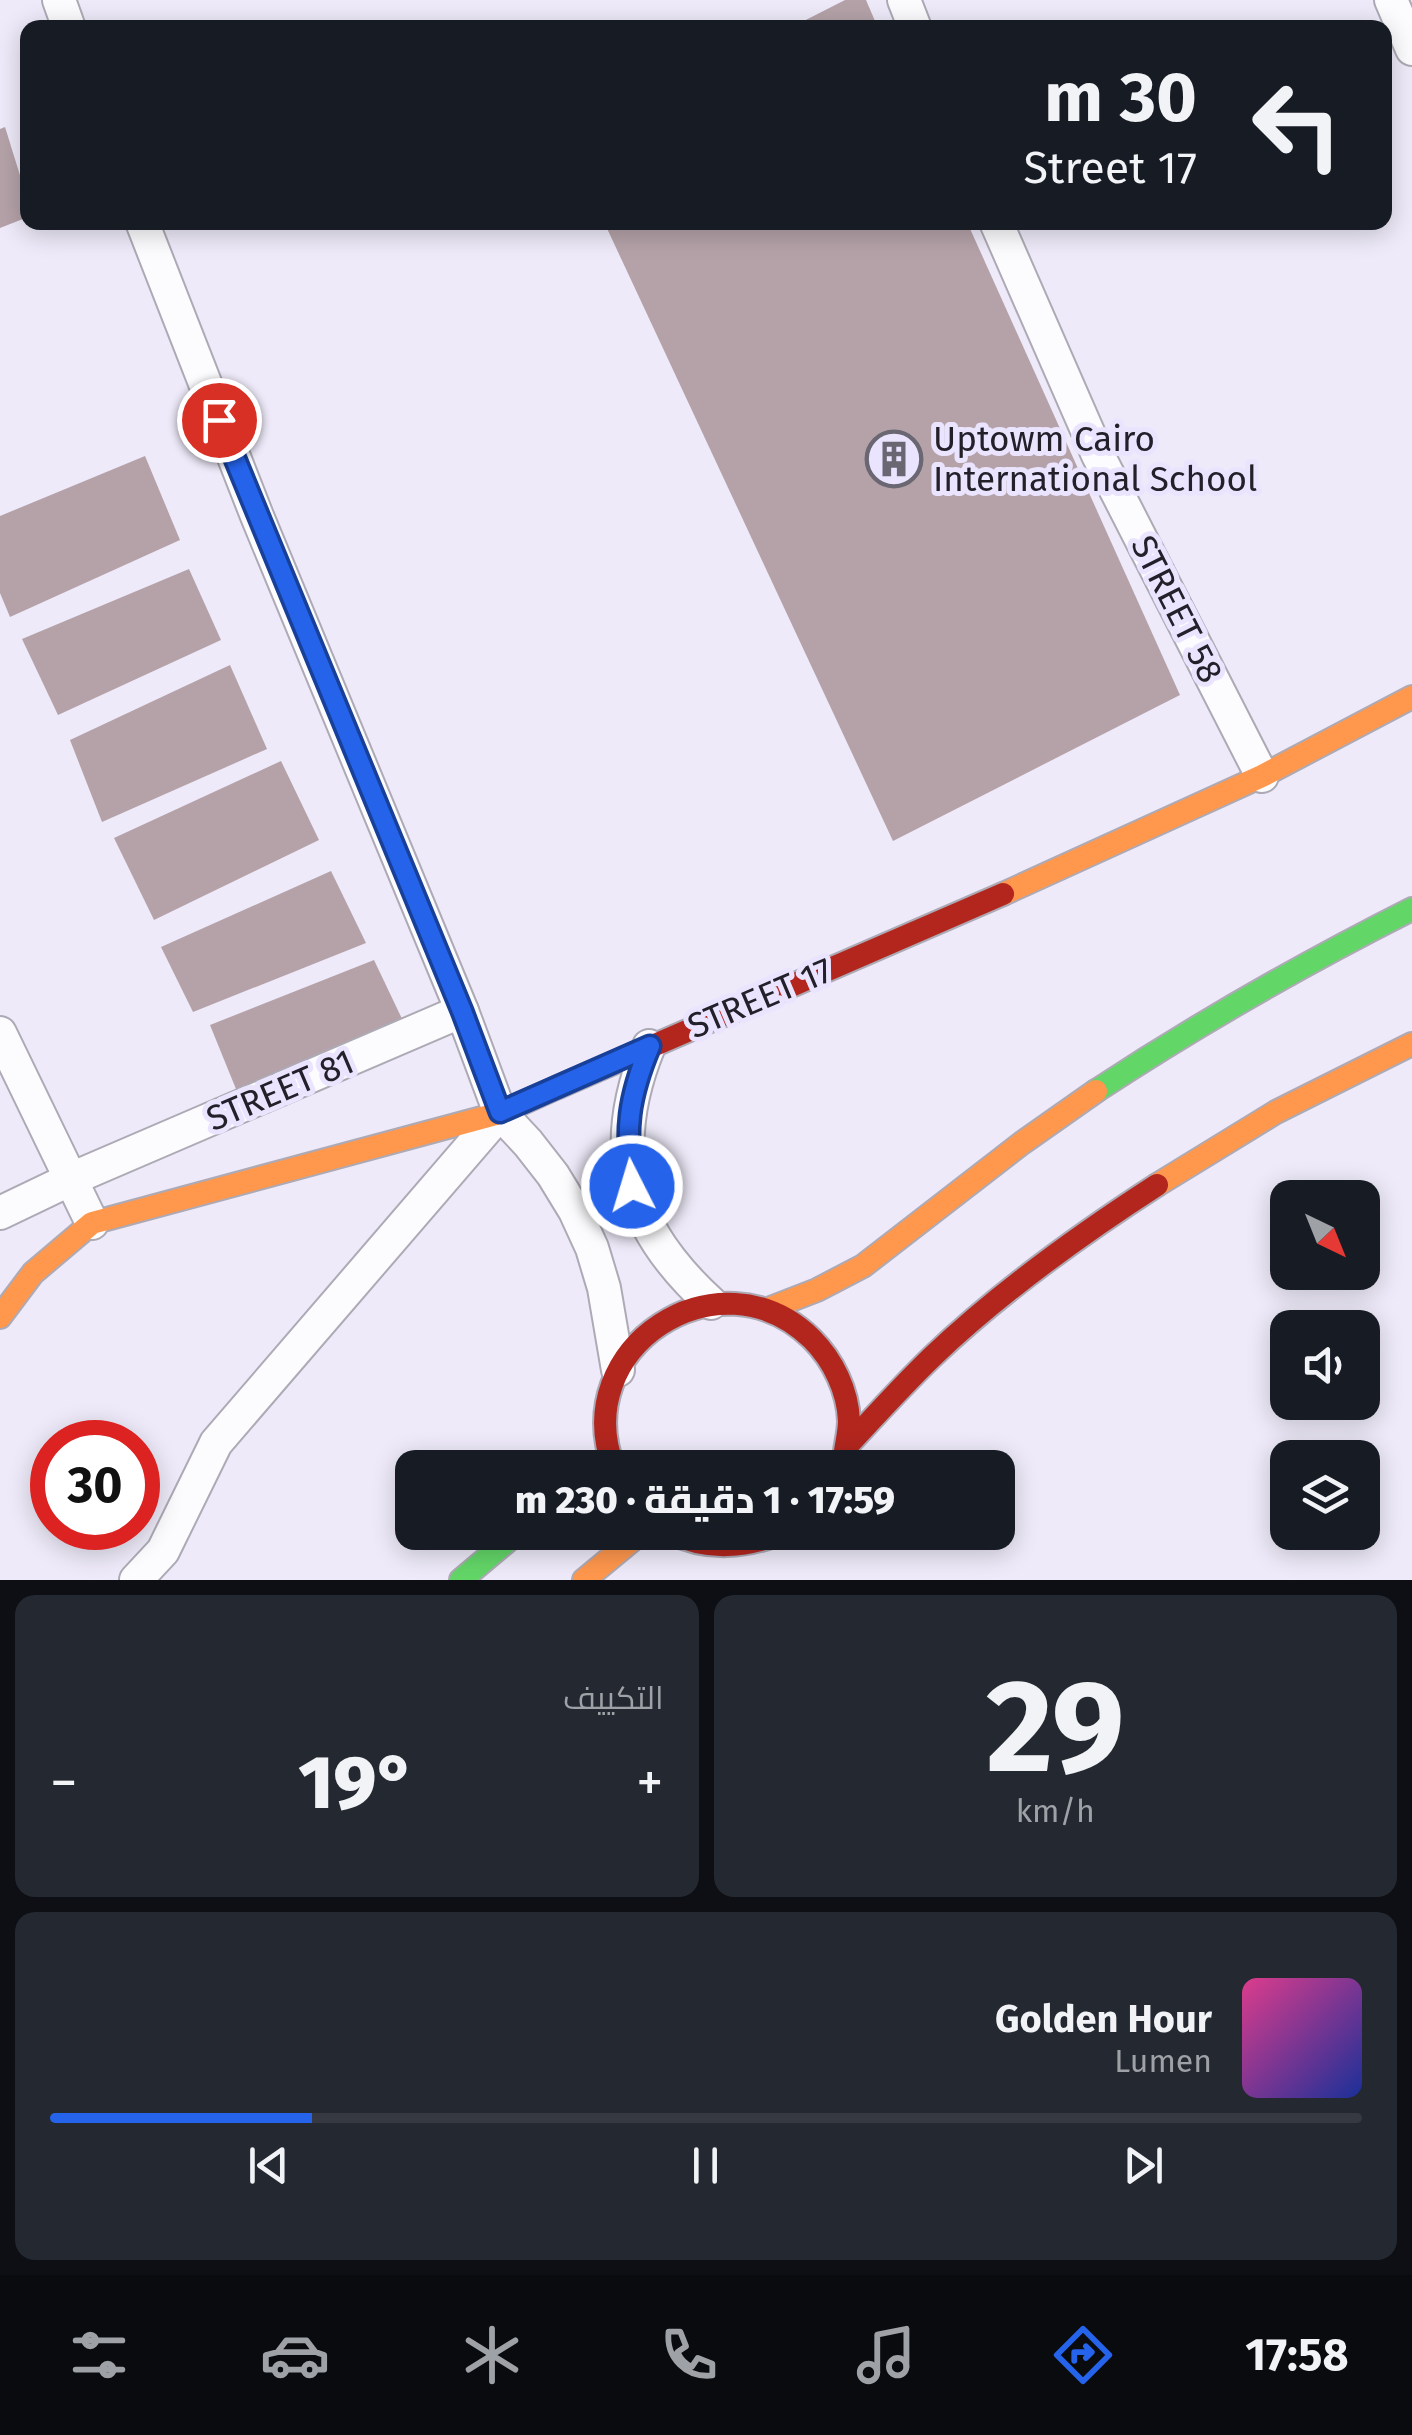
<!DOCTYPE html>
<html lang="ar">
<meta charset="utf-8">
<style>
body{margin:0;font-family:"Fira Sans",Cairo,sans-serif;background:#242831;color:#f1f3f6;direction:rtl;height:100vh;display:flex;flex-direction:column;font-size:38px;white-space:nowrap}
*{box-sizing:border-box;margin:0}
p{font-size:32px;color:#9ea1a6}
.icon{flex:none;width:55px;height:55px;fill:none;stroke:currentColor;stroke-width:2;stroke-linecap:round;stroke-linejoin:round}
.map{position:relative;height:1580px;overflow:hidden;direction:ltr}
.details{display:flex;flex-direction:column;gap:15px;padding:15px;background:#0d0f14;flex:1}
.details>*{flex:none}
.top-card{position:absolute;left:20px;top:20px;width:1372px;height:210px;border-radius:20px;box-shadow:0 5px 25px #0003;direction:rtl;background:#171b24;color:#f1f3f6;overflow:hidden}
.needle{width:65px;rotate:137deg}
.buttons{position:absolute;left:1270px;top:1180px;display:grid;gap:20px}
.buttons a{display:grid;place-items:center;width:110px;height:110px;border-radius:20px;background:#171b24;box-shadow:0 5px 25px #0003;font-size:50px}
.speed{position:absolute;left:30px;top:1420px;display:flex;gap:20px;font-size:50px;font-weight:700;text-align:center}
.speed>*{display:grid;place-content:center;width:130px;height:130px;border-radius:50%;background:#171b24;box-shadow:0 5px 25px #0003;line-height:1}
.speed .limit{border:15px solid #d22;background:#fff;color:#111}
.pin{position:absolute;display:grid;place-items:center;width:85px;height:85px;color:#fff;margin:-42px;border:5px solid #fff;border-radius:50%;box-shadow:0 2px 10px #0007}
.me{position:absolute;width:110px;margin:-55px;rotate:355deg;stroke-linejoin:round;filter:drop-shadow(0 0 8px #0008)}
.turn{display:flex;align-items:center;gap:35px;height:210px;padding:0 30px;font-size:45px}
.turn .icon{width:130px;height:130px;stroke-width:2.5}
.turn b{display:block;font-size:70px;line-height:85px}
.big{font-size:75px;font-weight:800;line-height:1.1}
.details .card{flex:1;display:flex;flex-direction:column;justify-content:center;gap:15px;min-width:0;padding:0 35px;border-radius:20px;background:#242831}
.details .dial{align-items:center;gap:0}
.dial b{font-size:130px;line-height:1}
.song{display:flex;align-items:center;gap:30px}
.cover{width:120px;height:120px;border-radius:15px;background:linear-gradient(135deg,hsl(330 70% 55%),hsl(230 70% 35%))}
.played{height:10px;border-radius:5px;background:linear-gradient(90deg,#2563eb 20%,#363941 20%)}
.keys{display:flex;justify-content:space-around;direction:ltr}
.heat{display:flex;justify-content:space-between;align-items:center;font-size:55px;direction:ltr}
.details .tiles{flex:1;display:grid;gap:15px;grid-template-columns:1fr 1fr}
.card:last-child{grid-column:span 2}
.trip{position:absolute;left:395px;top:1450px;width:620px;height:100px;border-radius:20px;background:#171b24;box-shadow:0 5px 25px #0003;font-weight:800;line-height:100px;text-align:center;direction:rtl}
.menu{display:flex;height:160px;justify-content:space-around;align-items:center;background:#090b0e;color:#9ea1a6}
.menu .icon{width:70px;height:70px}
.menu .on{color:#2563eb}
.menu b{font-size:45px;color:#f1f3f6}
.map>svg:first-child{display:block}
</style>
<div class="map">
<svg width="1412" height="1580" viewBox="0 0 1412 1580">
<rect width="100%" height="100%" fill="#eeeaf9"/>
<!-- building -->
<g fill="#b5a2a9">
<path d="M845 0H866L878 28H790Z"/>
<path d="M5 127 28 201V217L0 228V129Z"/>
<path d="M604 222H967L1180 695 893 841Z"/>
<path d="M145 456 180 540 10 617 0 593V516Z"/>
<path d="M189 569 221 640 58 715 22 639Z"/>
<path d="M230 665 267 749 102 822 70 740Z"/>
<path d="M281 761 319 840 154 920 114 838Z"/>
<path d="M331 871 366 943 193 1012 161 947Z"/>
<path d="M374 960 404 1023 238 1094 210 1025Z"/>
</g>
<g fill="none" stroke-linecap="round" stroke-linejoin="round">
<!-- street casing -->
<g stroke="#adaab5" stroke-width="36">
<g id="street">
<path d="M59 0 69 28"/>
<path d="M904 0 915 28"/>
<path d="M1391 0 1412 49"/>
<path d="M142 222 257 516 462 1011"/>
<path d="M996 222 1098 455 1262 776"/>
<path d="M0 1033 92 1223"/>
<path d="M649 1046C606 1151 628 1228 711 1303"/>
<path d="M0 1213 71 1179 462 1011 500 1113 528 1143 553 1175 575 1211 592 1248 604 1288 618 1370"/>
<path d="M136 1580 163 1551 216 1443 500 1113"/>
</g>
</g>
<!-- fast casing -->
<g stroke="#adaab5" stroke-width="26">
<g id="fast">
<path d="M1096 1091C1198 1024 1303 964 1412 909"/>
<path d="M461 1580 518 1532"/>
</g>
</g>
<!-- slow casing -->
<g stroke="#adaab5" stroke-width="26">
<g id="slow">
<path d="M1003 894 1262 776 1412 697"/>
<path d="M1157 1185 1276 1112 1412 1044"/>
<path d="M768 1309 817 1290 863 1266 1022 1143 1096 1091"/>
<path d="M0 1317 33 1273 92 1223 500 1113 558 1087"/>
<path d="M584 1580 642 1532"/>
</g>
</g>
<!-- jam casing -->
<g stroke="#adaab5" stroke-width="26">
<g id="jam">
<path d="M558 1087 1003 894"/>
<path d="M848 1445C876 1415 903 1385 932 1357 1000 1292 1078 1236 1157 1185"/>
<path d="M614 1468C567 1348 719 1248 812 1339 833 1360 848 1391 849 1421 849 1433 845 1447 844 1459"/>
<path d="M669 1532C709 1552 746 1547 786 1532"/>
</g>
</g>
<!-- street -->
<use href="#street" stroke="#fcfcfe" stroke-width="32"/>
<!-- fast -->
<use href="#fast" stroke="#63d668" stroke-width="22"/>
<!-- slow -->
<use href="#slow" stroke="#ff974d" stroke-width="22"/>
<!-- jam -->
<use href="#jam" stroke="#b3261e" stroke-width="22"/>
</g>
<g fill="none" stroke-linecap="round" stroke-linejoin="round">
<!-- route casing -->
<g stroke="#184099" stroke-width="25">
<path id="route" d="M219 420 462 1011 500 1112 650 1046C628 1098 625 1130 632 1186"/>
</g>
<!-- route -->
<use href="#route" stroke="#2563eb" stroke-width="18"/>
</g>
<!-- icons -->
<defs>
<g id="building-ring" transform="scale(2.875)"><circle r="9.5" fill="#eae4ff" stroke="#6a6772" stroke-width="1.5"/><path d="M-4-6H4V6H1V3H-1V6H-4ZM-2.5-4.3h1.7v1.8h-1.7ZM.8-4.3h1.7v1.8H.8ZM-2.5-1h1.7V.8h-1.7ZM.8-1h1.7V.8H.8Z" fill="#6a6772"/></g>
</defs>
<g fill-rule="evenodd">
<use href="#building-ring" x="894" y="459"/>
</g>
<g text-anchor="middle" stroke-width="10" stroke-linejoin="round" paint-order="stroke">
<!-- poi labels -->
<g font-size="35" fill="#23202a" stroke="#eae4ff" text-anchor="start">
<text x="933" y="451">Uptowm Cairo<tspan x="933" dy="40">International School</tspan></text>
</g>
<!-- street labels -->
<g font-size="35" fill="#23202a" stroke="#eae4ff">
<text transform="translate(1177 609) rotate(63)" y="12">STREET 58</text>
<text transform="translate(760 998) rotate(-23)" y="12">STREET 17</text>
<text transform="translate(280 1090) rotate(-23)" y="12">STREET 81</text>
</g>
</g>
</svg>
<div class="buttons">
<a><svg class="needle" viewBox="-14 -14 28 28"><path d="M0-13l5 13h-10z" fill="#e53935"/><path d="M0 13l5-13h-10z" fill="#9ea1a6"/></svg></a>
<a><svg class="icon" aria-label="sound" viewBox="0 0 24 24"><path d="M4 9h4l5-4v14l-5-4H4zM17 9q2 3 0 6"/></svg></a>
<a><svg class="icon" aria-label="layers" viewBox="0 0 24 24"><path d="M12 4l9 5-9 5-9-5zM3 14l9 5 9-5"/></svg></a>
</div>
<div class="speed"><div class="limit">30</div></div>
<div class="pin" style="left:219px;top:420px;background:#d93025"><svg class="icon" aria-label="arrive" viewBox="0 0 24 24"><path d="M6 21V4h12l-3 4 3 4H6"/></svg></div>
<svg class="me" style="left:632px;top:1186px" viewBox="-20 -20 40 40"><circle r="17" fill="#2563eb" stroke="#fff" stroke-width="3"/><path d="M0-11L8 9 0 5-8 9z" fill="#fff"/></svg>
<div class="trip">17:59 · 1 دقيقة · 230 m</div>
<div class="top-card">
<div class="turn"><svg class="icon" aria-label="left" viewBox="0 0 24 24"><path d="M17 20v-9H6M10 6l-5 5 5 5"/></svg><div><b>30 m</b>Street 17</div></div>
</div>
</div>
<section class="details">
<div class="tiles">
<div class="card dial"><b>29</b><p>km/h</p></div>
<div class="card"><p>التكييف</p>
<div class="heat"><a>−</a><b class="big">19°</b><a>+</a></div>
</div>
<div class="card">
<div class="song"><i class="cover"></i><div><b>Golden Hour</b><p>Lumen</p></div></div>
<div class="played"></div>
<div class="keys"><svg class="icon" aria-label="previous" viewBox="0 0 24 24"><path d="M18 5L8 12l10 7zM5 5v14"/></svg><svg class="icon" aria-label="pause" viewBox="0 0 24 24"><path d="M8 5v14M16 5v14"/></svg><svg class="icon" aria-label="next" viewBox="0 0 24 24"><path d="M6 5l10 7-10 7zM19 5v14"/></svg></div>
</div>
</div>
</section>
<nav class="menu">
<b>17:58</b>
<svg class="icon on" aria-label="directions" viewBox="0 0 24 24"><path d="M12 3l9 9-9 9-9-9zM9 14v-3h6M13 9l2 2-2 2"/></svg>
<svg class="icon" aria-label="music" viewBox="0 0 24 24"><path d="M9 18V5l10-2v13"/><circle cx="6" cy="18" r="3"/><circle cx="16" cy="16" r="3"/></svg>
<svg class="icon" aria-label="phone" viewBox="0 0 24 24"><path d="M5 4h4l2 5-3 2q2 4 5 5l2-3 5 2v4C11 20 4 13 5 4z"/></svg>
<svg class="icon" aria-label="climate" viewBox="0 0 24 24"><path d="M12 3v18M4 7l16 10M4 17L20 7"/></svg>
<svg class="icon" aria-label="car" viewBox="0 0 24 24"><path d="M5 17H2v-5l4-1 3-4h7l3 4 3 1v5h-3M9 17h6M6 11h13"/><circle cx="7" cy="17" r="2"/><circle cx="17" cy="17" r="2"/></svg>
<svg class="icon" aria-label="filters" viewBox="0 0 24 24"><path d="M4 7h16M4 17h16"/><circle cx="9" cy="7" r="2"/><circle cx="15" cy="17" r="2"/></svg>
</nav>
